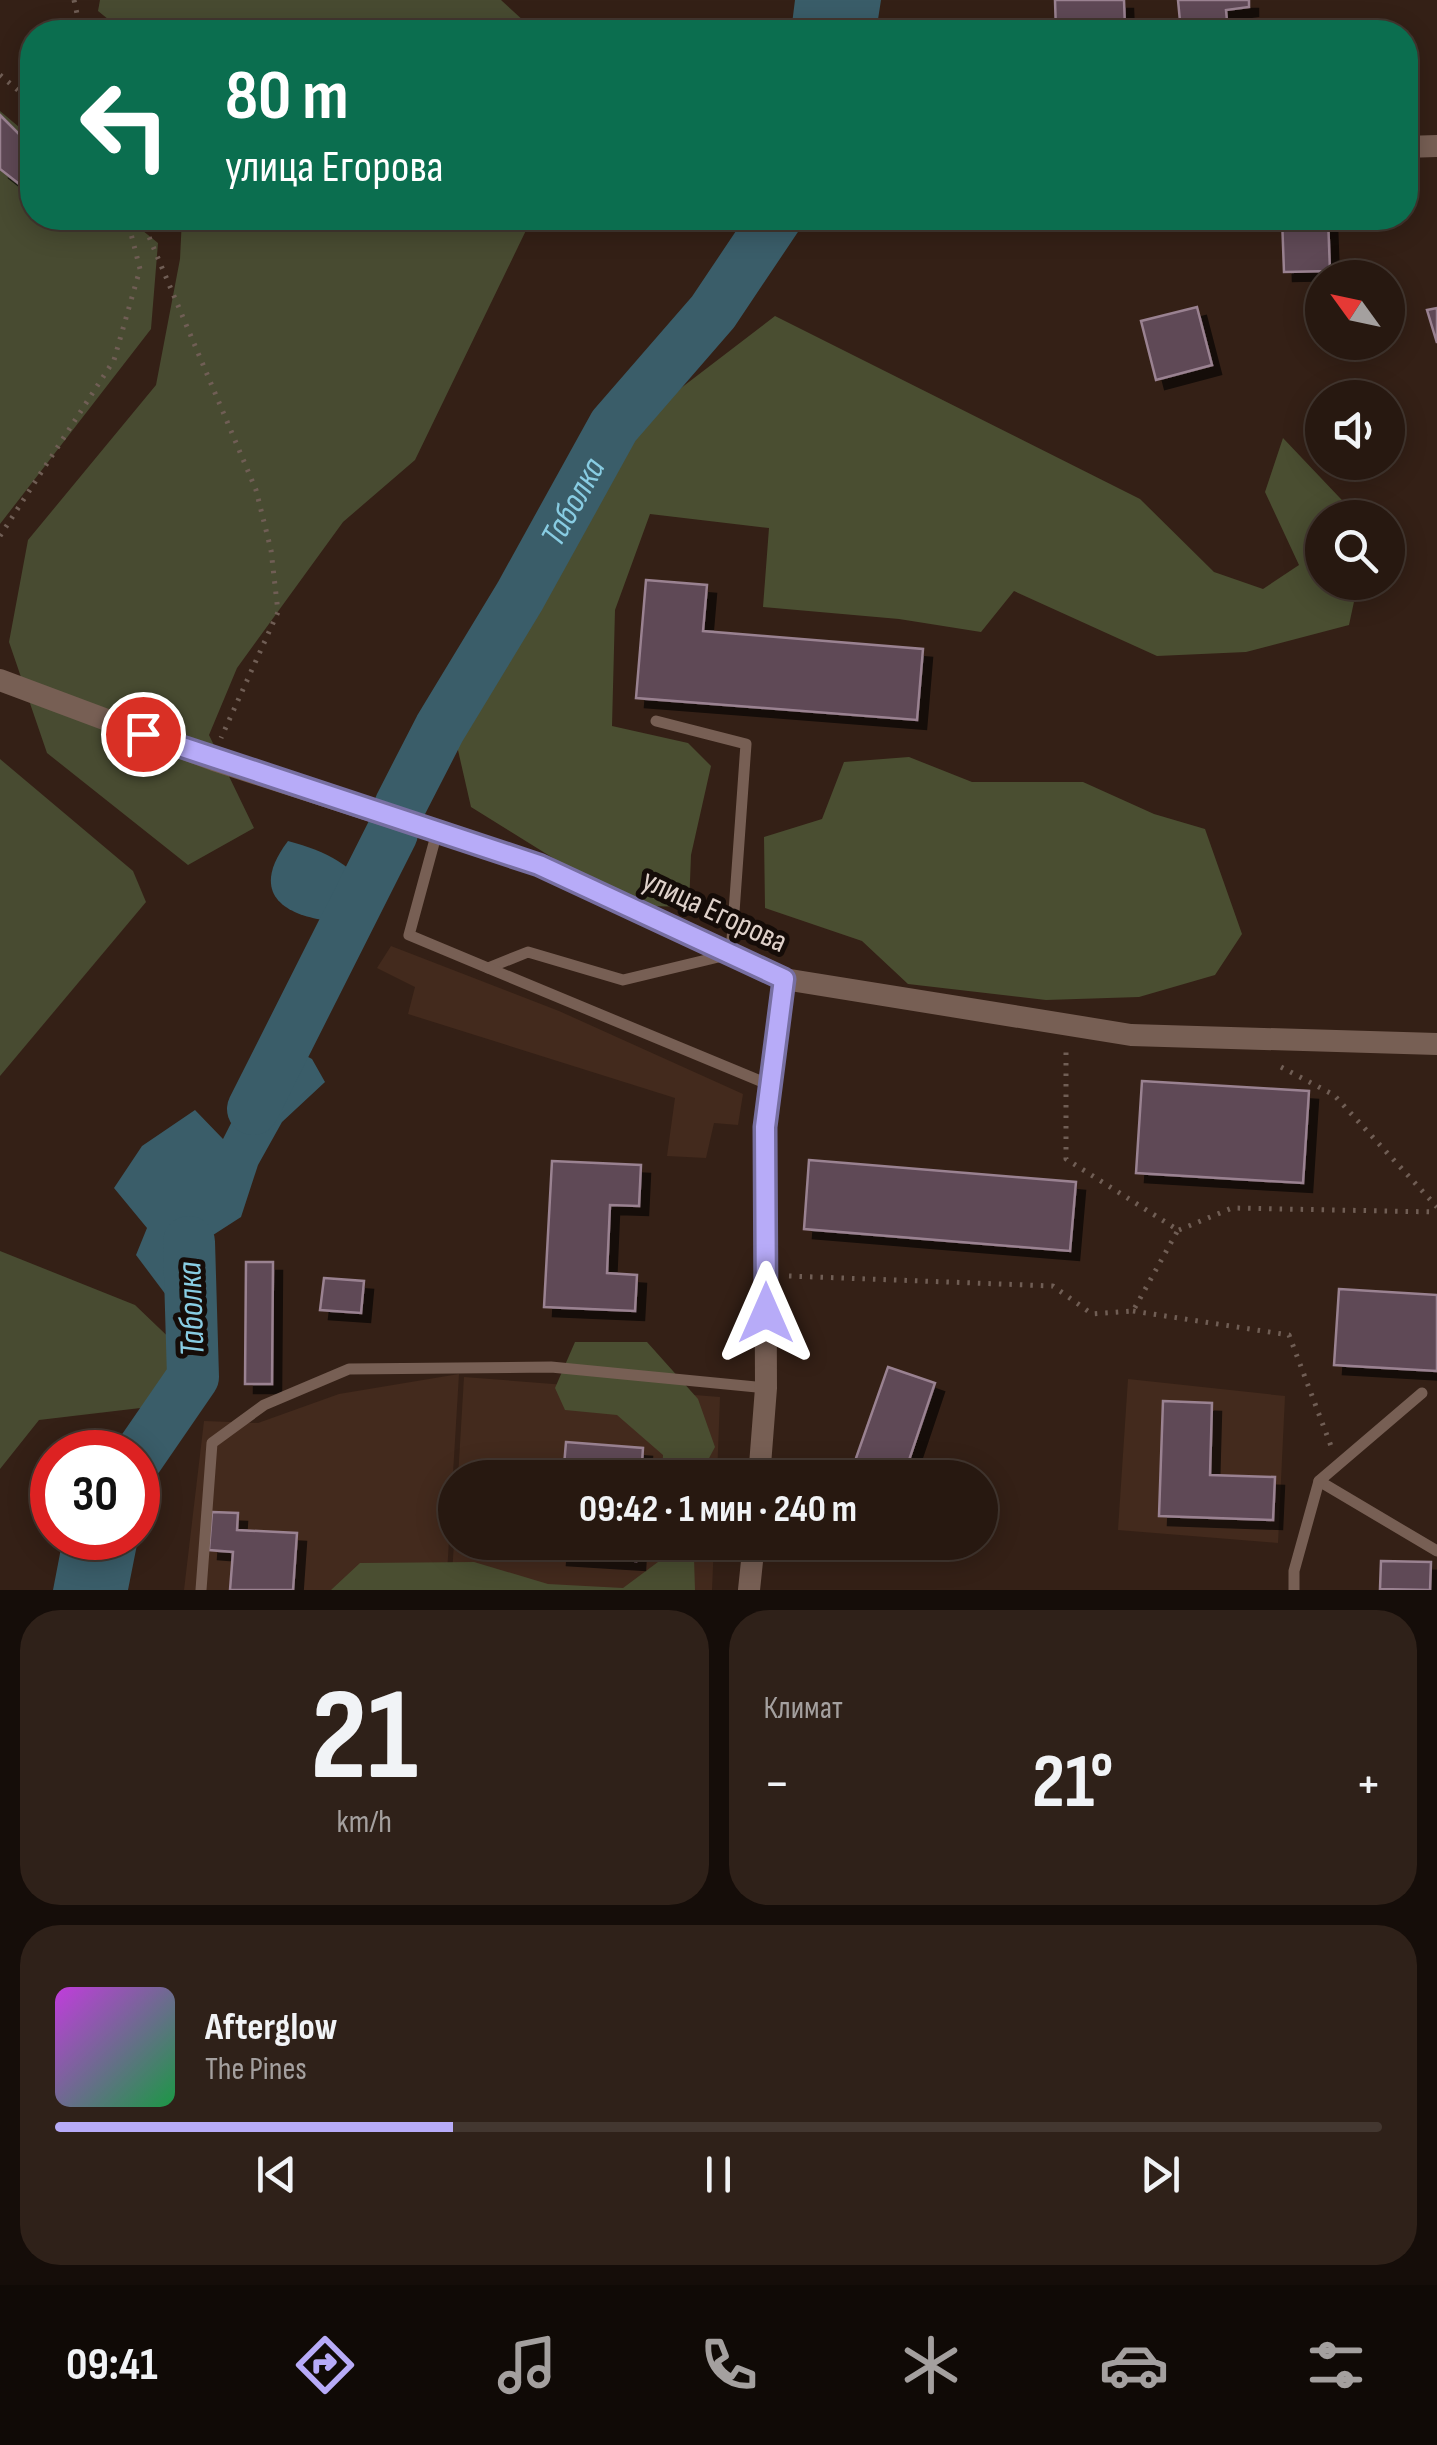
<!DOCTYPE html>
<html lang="ru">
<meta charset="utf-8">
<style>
body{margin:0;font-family:"Sofia Sans Condensed",sans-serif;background:#2f2119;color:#f1f3f6;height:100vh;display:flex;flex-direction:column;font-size:38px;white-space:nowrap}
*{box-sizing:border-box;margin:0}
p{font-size:32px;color:#a4a09f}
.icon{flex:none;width:55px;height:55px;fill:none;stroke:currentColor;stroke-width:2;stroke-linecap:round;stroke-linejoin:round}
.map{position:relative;height:1590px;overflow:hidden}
.details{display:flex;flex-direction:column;gap:20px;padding:20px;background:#150d09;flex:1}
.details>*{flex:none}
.guide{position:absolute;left:20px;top:20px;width:1398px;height:210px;border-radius:40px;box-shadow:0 5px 25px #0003,0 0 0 2px #433730;background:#0b6e4f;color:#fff;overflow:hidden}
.needle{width:65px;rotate:303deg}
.fabs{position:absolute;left:1305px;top:260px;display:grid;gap:20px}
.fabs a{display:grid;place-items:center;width:100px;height:100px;border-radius:50%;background:#271810;box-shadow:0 5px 25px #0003,0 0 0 2px #433730;font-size:50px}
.speed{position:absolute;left:30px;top:1430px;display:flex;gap:20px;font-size:50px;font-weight:700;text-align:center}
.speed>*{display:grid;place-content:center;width:130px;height:130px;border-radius:50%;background:#271810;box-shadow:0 5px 25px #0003,0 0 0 2px #433730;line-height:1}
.speed .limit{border:15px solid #d22;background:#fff;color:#111}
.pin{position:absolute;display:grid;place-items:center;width:85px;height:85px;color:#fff;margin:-42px;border:5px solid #fff;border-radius:50%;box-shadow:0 2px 10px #0007}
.me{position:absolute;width:110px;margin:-55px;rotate:0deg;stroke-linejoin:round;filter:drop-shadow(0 0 8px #0008)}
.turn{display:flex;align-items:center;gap:35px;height:210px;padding:0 40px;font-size:45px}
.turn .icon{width:130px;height:130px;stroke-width:2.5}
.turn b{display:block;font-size:70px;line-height:85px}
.big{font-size:75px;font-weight:700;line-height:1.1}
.details .tile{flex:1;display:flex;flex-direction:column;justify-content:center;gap:15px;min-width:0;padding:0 35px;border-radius:40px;background:#2f2119}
.details .dial{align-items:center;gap:0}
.dial b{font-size:130px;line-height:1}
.song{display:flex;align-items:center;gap:30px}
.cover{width:120px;height:120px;border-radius:15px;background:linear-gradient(135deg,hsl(290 70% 55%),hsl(140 70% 35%))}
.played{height:10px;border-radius:5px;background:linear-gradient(90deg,#b7abf8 30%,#433730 30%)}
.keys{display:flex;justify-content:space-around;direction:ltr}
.heat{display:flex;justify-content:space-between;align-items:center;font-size:55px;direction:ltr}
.details .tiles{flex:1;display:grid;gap:20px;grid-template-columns:1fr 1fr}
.tile:last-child{grid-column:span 2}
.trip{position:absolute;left:438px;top:1460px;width:560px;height:100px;border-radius:50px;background:#271810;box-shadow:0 5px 25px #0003,0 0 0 2px #433730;font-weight:700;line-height:100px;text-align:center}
.menu{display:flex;height:160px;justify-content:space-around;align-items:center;background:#100a06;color:#a4a09f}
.menu .icon{width:70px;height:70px}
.menu .on{color:#b7abf8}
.menu b{font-size:45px;color:#f1f3f6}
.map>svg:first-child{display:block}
</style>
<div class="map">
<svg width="1437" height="1590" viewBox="0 0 1437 1590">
<defs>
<filter id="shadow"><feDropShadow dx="9" dy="9" stdDeviation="0" flood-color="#0009"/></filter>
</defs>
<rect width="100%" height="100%" fill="#342016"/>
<!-- built -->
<g fill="#432a1d">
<path d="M391 946 559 1011 743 1094 738 1125 714 1123 706 1158 667 1156 675 1098 408 1014 415 987 377 968Z"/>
<path d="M459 1374 446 1590H184L204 1421 258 1423 339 1394Z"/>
<path d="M464 1377 720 1397 717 1477 458 1478Z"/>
<path d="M1128 1379 1285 1396 1278 1543 1118 1530Z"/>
<path d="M455 1527V1542L714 1543 712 1590H451Z"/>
</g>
<!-- green -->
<g fill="#484b31">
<path d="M100 0H501L536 32H124L98 11Z"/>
<path d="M0 111 32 138V218H127L158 243 151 329 0 524Z"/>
<path d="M182 218H532L415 460 343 522 237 668 209 735 254 828 188 865 47 753 9 642 28 540 156 385 180 259Z"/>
<path d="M0 759 133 871 146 902 0 1076Z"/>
<path d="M0 1251 135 1305 182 1350 149 1407 39 1420 0 1469Z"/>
</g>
<!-- forest -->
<g fill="#4a4e31">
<path d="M775 316 1140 499 1214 572 1263 589 1299 565 1265 492 1283 438 1358 517 1322 518V582L1358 583 1349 625 1246 652 1157 656 1014 591 981 632 899 619 763 607 769 528 650 514 615 610 612 726 688 743 711 766 691 855 689 907 650 906 582 876 471 807 455 737 647 414Z"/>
<path d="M909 757 972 782H1083L1154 814 1205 829 1242 934 1215 975 1139 997 1046 1000 908 984 862 941 765 908 764 837 822 819 844 762Z"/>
<path d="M575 1342H647L698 1399 715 1447 699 1477H662L663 1455 617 1415 565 1410 555 1388Z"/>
<path d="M659 1543H688L694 1558 695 1590H331L360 1563 474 1562 548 1584 623 1588 658 1562Z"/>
</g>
<!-- water -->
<g fill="#3a5d69">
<path d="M795 0H881L876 32H791Z"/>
<path d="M288 841C326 851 354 865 375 899L362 922C308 924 238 907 288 841Z"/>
<path d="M285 1045 312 1059 325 1082 282 1122 258 1165 241 1217 196 1246 200 1310 184 1319 136 1255 147 1228 114 1188 142 1146 195 1110 223 1139 260 1066Z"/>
<path d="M127 1433 154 1459 128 1590H53L63 1538H138V1452H85L98 1439Z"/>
</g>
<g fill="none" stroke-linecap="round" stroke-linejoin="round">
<!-- river -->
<g stroke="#3a5d69" stroke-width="52">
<path id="s1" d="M400 806 440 728 520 596 614 426 713 312 776 218"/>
<path d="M253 1109 392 833"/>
<path d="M138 1457 193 1377 189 1242"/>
</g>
</g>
<!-- building -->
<g fill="#5e4856" stroke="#9a8291" stroke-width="2.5" filter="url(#shadow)">
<path d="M1055 0H1124L1125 28 1056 32Z"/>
<path d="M1178 0H1249V7L1226 10 1228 32H1181Z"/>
<path d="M0 115 32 147V194L0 169Z"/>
<path d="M1282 218H1328L1330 271 1284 272Z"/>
<path d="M1197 307 1212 365 1156 380 1141 321Z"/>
<path d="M1437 308V343L1427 310Z"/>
<path d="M646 580 707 585 703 631 923 649 917 720 636 698Z"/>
<path d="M1142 1081 1309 1091 1303 1183 1136 1173Z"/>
<path d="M809 1160 1076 1182 1070 1251 804 1229Z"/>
<path d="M552 1161 641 1165 639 1206 610 1205 607 1273 637 1275 635 1311 544 1307Z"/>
<path d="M246 1262H273L272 1384H245Z"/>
<path d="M324 1278 364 1281 361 1313 320 1310Z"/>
<path d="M1339 1289 1437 1295V1371L1334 1365Z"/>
<path d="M888 1367 935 1383 903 1478H849Z"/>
<path d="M1163 1401 1212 1403 1210 1475 1275 1477 1273 1520 1159 1516Z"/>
<path d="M566 1442 643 1448 641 1478H563Z"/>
<path d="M212 1512 238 1513 237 1530 297 1533 293 1590H230L233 1552 209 1550Z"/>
<path d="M559 1542H637L636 1561 558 1556Z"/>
<path d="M1381 1561 1431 1562 1430 1590 1380 1589Z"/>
</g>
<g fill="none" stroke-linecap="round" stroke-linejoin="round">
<!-- path -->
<g stroke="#705e55" stroke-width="5" stroke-dasharray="2.5 8" stroke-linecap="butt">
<path d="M74 0 81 32"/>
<path d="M937 32 947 24 975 32"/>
<path d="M0 75 32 102"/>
<path d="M141 218 256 490 271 550 278 612 221 738"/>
<path d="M0 536 114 360 140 269 127 218"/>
<path d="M1281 1067 1334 1095 1437 1207"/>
<path d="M1179 1230 1232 1208 1437 1212"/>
<path d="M789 1276 1053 1286 1092 1314 1133 1311 1178 1230 1066 1159V1048"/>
<path d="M1133 1311 1289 1335 1331 1446"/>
</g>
<!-- lane -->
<g stroke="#775f54" stroke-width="11">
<path d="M437 832 409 935 488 968 528 952 623 980 731 954 746 744 656 721"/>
<path d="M488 968 770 1085"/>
<path d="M1319 1481 1437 1551"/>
<path d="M201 1590 212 1443 264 1405 349 1369 551 1367 766 1388"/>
<path d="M1294 1590V1571L1319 1481 1422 1393"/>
</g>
<!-- street -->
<g stroke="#775f54" stroke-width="22">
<path d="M1405 147 1437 146"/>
<path d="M0 680 214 760 539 865 784 979 1131 1035 1437 1044"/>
<path d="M759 1478 766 1388 765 1127 784 979"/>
<path d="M749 1590 754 1542"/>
</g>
</g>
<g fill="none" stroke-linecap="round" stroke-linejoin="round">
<!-- route casing -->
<g stroke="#776fa1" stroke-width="25">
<path id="route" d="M143 734 539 865 784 979 765 1127 766 1313"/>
</g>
<!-- route -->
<use href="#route" stroke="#b7abf8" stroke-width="18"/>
</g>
<g text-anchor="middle" stroke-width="10" stroke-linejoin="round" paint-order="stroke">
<!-- street labels -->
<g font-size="32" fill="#dfd1ca" stroke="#150c08">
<text transform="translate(715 910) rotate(25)" y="11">улица Егорова</text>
</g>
<!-- water labels -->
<g font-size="35" font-style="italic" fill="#88cce2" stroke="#150c08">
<text dy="12" stroke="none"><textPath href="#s1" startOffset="350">Таболка</textPath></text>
<text transform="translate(190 1309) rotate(-92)" y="12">Таболка</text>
</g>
</g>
</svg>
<div class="fabs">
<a><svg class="needle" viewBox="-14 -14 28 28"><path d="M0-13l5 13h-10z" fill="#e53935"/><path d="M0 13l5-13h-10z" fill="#a4a09f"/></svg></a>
<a><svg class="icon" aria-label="sound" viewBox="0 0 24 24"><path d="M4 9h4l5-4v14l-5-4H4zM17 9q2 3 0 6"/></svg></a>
<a><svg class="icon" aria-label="search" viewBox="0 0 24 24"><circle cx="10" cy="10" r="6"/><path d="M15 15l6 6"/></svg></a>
</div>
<div class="speed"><div class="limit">30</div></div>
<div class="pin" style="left:143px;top:734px;background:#d93025"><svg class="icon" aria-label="arrive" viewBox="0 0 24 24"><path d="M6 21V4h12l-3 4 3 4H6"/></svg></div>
<svg class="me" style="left:766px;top:1313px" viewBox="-20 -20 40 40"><path d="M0-17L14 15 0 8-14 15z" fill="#b7abf8" stroke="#fff" stroke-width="4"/></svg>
<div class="trip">09:42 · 1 мин · 240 m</div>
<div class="guide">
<div class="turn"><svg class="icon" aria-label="left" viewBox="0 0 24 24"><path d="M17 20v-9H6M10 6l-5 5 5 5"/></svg><div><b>80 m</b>улица Егорова</div></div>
</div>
</div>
<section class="details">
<div class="tiles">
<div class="tile dial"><b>21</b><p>km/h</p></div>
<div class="tile"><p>Климат</p>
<div class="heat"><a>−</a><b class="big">21°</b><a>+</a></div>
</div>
<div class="tile">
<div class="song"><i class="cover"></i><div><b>Afterglow</b><p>The Pines</p></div></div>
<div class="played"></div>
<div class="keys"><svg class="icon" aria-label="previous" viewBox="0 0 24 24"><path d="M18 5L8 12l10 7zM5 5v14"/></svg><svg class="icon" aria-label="pause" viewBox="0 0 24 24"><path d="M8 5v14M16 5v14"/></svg><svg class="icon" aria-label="next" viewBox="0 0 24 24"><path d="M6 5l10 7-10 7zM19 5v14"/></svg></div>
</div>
</div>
</section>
<nav class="menu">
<b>09:41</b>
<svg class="icon on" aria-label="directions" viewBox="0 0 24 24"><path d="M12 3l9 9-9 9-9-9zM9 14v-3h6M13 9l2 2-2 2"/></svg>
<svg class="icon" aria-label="music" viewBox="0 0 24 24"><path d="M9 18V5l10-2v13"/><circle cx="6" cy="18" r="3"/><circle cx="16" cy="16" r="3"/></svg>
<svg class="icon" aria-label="phone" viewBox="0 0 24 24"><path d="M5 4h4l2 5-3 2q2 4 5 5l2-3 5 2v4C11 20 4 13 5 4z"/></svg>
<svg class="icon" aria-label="climate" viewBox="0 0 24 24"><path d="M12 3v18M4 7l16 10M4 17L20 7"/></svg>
<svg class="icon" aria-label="car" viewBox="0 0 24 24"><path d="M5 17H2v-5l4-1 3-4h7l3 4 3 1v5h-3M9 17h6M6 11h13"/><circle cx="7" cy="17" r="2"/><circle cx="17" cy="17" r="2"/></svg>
<svg class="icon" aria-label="filters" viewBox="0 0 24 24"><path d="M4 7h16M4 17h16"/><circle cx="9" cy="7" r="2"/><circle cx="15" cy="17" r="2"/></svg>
</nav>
